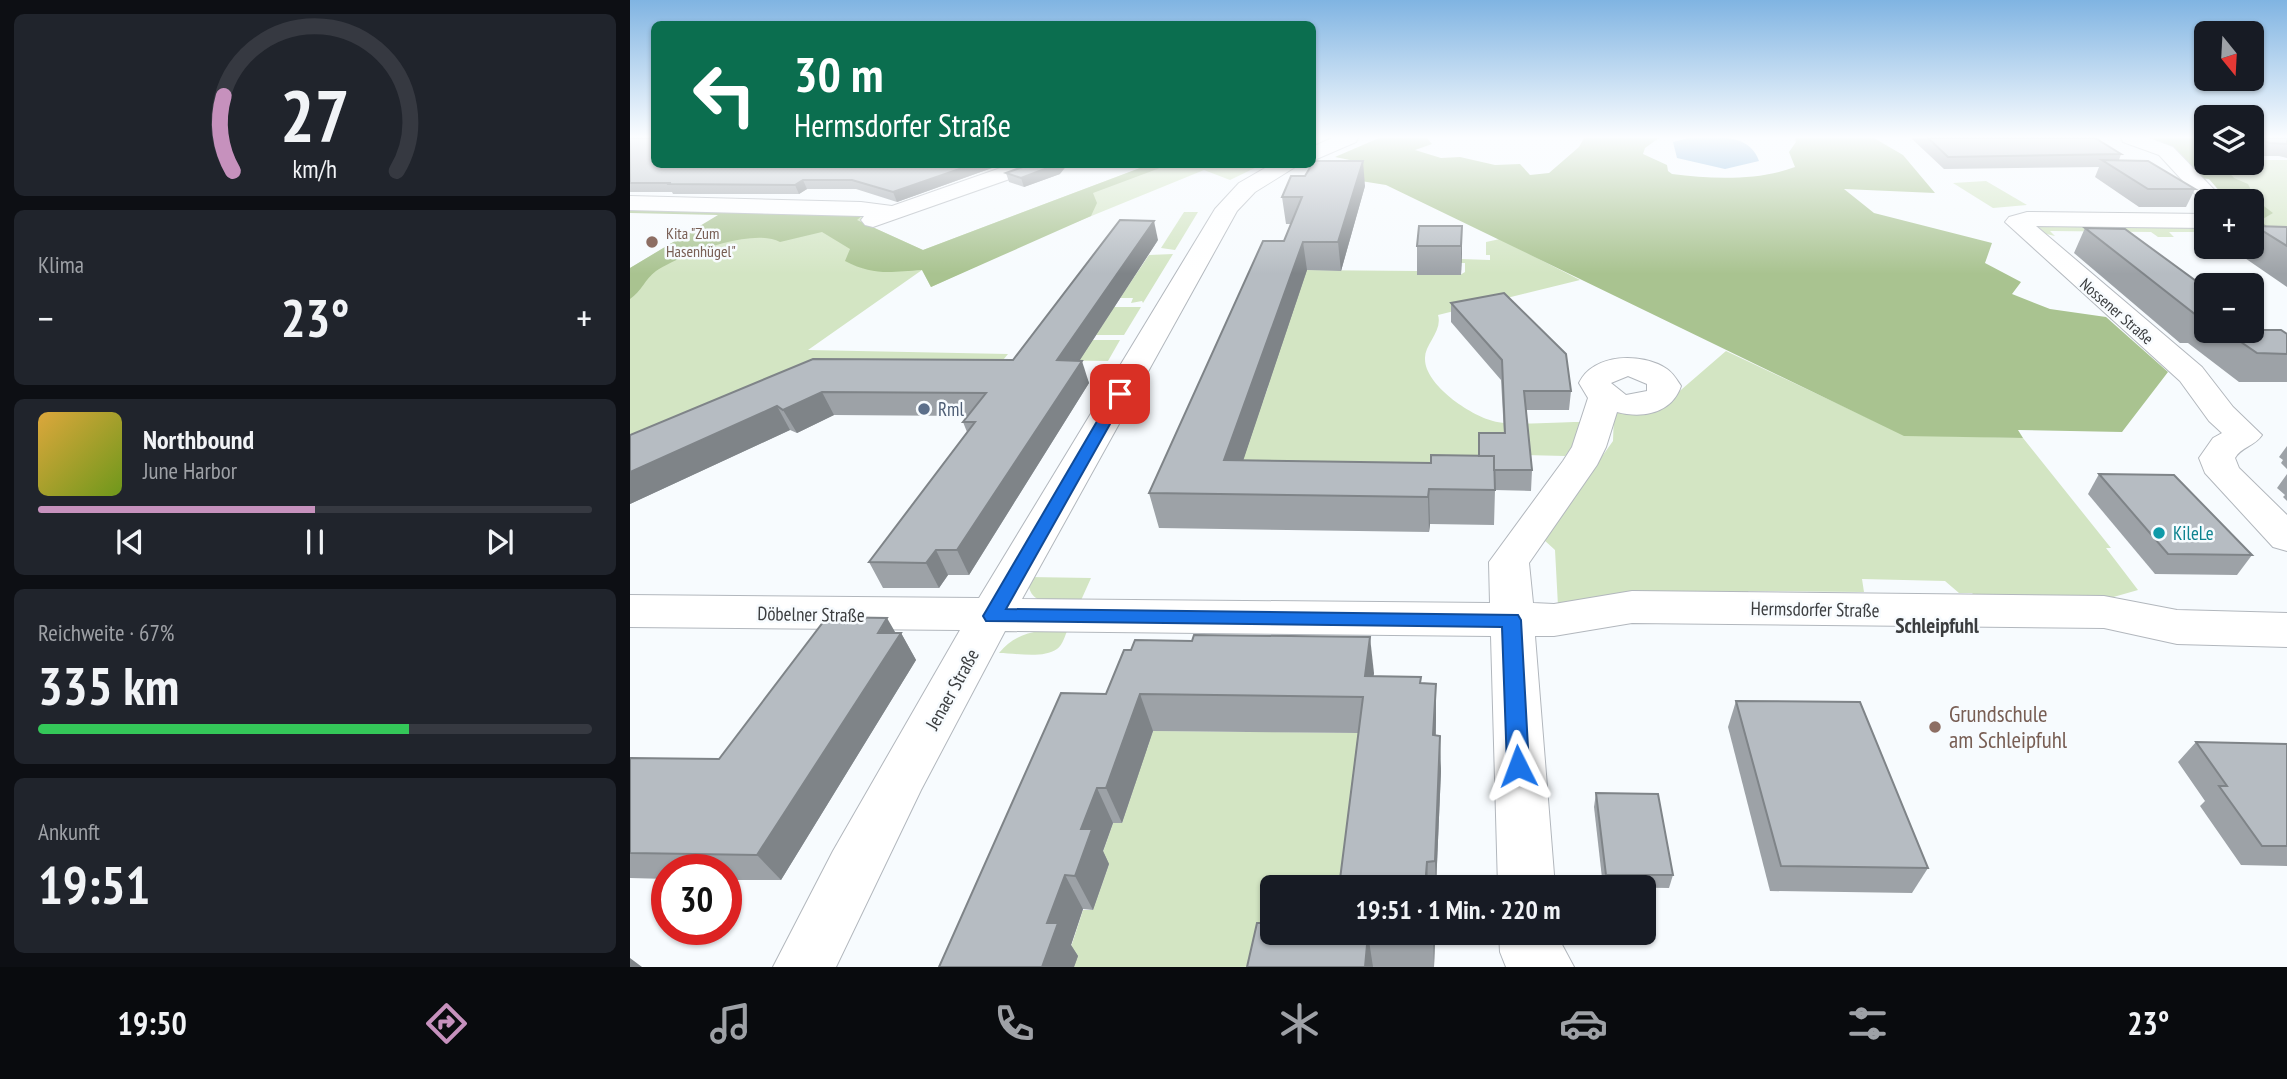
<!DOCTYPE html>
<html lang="de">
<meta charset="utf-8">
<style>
body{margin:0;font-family:"PT Sans Narrow",sans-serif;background:#20242c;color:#f1f3f6;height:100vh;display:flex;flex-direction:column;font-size:26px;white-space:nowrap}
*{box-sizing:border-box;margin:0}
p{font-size:23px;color:#9ea1a6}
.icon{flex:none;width:38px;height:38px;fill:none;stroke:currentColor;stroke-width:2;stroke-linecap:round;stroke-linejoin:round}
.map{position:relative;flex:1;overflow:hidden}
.drawer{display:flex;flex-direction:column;gap:14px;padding:14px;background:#0d0f14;width:630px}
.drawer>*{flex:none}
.banner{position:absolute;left:21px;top:21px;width:665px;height:147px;border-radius:10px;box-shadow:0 2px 5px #0004;background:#0b6e4f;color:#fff;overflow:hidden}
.needle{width:46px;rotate:162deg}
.controls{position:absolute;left:1564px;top:21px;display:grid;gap:14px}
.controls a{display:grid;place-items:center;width:70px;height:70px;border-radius:10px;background:#171b24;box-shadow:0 2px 5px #0004;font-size:35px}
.speed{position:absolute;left:21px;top:854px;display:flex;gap:14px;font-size:35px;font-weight:700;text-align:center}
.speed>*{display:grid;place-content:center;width:91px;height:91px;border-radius:50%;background:#171b24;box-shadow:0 2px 5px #0004;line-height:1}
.speed .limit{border:10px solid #d22;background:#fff;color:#111}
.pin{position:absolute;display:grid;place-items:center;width:60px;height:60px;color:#fff;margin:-30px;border-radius:14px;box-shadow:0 4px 10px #0006}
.me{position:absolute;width:77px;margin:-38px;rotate:357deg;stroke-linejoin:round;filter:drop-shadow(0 0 5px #0008)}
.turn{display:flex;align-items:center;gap:24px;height:147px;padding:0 28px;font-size:32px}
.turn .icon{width:91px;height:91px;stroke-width:2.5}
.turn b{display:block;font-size:49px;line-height:60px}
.big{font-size:52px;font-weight:700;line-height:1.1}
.drawer .card{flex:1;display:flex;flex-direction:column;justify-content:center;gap:10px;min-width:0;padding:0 24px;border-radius:10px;background:#20242c}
.drawer .dial{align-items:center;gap:0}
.dial svg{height:182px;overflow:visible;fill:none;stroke:#363941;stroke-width:7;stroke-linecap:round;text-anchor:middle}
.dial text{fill:#f1f3f6;stroke:none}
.song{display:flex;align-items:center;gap:21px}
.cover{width:84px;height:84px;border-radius:10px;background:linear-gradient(135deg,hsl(40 70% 55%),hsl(80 70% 35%))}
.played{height:7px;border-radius:4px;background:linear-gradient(90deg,#c691bd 50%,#363941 50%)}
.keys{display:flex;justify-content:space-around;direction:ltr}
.heat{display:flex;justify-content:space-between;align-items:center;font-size:38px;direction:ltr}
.charge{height:10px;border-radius:5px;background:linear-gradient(90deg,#34c759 67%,#363941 0)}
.trip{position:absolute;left:630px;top:875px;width:396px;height:70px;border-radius:10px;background:#171b24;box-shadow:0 2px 5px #0004;font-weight:700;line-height:70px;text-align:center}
.dock{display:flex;height:112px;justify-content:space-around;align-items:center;background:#090b0e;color:#9ea1a6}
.dock .icon{width:49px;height:49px}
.dock .selected{color:#c691bd}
.dock b{font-size:32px;color:#f1f3f6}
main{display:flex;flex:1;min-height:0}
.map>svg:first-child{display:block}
</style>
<main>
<section class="drawer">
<div class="card dial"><svg viewBox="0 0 100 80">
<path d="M14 69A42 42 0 1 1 86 69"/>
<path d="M14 69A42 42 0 0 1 10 36" stroke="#c691bd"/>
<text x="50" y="56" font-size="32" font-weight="700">27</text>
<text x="50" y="72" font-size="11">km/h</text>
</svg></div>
<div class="card"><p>Klima</p>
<div class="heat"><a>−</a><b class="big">23°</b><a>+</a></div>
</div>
<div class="card">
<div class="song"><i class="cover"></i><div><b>Northbound</b><p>June Harbor</p></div></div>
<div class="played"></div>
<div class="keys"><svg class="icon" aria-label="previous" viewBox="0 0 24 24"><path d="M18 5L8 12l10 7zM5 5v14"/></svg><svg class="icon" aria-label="pause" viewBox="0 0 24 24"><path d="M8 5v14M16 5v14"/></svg><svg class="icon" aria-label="next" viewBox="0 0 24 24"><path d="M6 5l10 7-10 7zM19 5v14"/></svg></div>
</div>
<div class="card"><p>Reichweite · 67%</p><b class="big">335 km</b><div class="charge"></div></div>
<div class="card"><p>Ankunft</p><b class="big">19:51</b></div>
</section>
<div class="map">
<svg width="1657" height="967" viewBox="0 0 1657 967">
<rect width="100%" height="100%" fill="#f7fbfe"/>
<!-- green -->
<g fill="#d3e5c3">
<path d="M1545 138H1577V163H1622V153L1634 160H1657V230L1635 228 1622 218V201Z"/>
<path d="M518 165H631L600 180 574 170 410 237 301 287 292 270 178 350 378 354 355 382 195 381 0 467V268L90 215 225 212 239 217 231 222 293 250Z"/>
<path d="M1356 181 1397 205 1363 208 1323 183Z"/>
<path d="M554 212H568L545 250 531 248Z"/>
<path d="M1400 224 1577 227V232H1539L1544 237H1528L1521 232 1420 231 1425 236 1412 233Z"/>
<path d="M870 239 950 280 808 315C813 331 794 345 795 359 795 385 840 415 863 421 880 426 928 422 949 422L953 432 935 456 849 454V490L611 466 627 401H633L638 387 637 373H642L672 270 788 271 830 275 835 272V263H831V259L860 260V255H856V242Z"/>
<path d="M543 254 513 303 512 301 501 303 503 298H490L519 255Z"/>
<path d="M484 307H511L494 335H466Z"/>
<path d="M462 340H490L478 361 401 360Z"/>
<path d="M1096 351 1274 435 1393 438 1481 548H1476L1508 590 1473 600 1346 597 1342 593H1329L1315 581 1232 579 1234 592 1118 591 1119 596 928 606 925 550 913 539 983 441 984 413 1037 402Z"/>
<path d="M399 577 461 578 448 607C428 605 394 606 399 577Z"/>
<path d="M438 629C435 635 433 645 427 649 413 659 385 653 369 653 388 630 411 630 438 629Z"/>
<path d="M523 731 737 733 718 887H642V933H713L633 967H444L447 956H438L453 910H463L479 864 469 863 483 823H492L505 784 508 749H517Z"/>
</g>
<!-- forest -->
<g fill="#a9c390">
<path d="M749 138H797L802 144 785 150 811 158 830 157 865 165 890 164 900 175 919 173 949 147 954 138H1029L1015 148 1013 154 1037 165 1038 171 1042 174C1082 179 1127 181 1165 167L1159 152 1166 142 1165 138H1244L1273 155 1305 193 1214 189 1244 213 1362 243 1355 263 1391 282 1382 294 1420 309 1476 317 1538 372 1492 432 1388 430 1393 438 1274 436 756 185 687 174 730 162 705 157Z"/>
<path d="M1507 138H1577V141L1569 143 1577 152V163H1590L1604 178 1618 184 1621 190 1618 194 1643 213 1631 220 1637 227 1622 224V201H1598L1579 179 1568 178Z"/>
<path d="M518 165H538L463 193 467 203 461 216 301 287 292 270C260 272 244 276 215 261L220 249 192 232 150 242C123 227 50 255 26 271 15 279 11 292 0 299V268L88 215 0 213V205L233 215 227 220 293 250Z"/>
</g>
<!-- water -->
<path fill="#84b4da" d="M1059 138C1086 138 1119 132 1129 161L1095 169 1047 158 1043 142Z"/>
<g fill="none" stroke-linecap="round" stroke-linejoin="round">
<!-- minor casing -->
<g stroke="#b2b7bd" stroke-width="2">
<g id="minor">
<path d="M702 138H728L726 142 682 161V147Z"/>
<path d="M1491 138H1519L1543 147 1595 201H1577L1576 206 1529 155 1493 142Z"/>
<path d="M382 164H414L411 168 243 227 235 225 231 220 234 216H231L0 210V196L231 202 262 206Z"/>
<path d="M642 164H670L625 192 607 211 392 599 860 603 859 562 933 461 942 447 958 398 949 383C963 353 1012 352 1037 369 1043 373 1047 380 1051 386 1042 413 1013 419 987 412L976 447 967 465 899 563 903 603 924 604 1002 591 1474 596 1547 610 1657 613V647L1547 644 1474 628 1002 623 924 636H905L925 887H868L861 636 375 631 291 790 206 967H143L203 851 330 630 0 627V595L349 598 585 209 609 183ZM998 376 1017 384V391L996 395 981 383Z"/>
<path d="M1397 212 1577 214V228L1406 226 1572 367 1603 407 1632 435C1625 446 1611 447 1605 458L1609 468 1657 515V551L1643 547 1575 473 1569 458 1583 438 1592 433 1579 421 1550 381 1375 222 1379 217Z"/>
<path d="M869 933H929V939L944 967H876L870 952Z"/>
</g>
</g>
<!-- minor -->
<use href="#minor" fill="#fff" fill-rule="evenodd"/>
</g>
<!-- wall -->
<g fill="#9da2a7">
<path d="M0 138 373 164 267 202 226 189H177L169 194H43L42 192H0Z"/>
<path d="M1281 138H1465L1491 154 1489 160 1565 189 1556 207H1509L1465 177 1469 167 1314 169Z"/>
<path d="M1622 138H1657V158L1649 156H1632L1622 150Z"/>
<path d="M376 173 430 174 394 187 379 182Z"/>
<path d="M735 186 711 271 677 270 613 460 801 463 849 456 874 433 871 380 821 322V303L941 391 939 410H896L902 470 901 491 865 490 864 525 800 524 799 532 529 528 519 493 654 241 661 224H656L652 197Z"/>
<path d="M832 226 831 275H787V246Z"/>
<path d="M1625 226 1657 227V287L1609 254 1613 247H1622V231Z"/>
<path d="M1455 228 1577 289V331H1622L1631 330 1657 334V382H1609L1558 343H1550L1444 253Z"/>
<path d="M528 240 449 361 459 383 339 575H318L309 588H253L239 562 337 432 333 422 338 416 204 415 167 433 160 430 0 504V435L183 359 383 360Z"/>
<path d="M1657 446V469L1651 463 1653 460 1649 457Z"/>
<path d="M1469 474 1622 555 1607 575 1525 574 1458 494Z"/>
<path d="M1657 474V501L1653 497 1655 495 1647 488Z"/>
<path d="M266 633H271L286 660 151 880H96V870H37V879L0 878V758L89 759Z"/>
<path d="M744 673 743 676 791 684 806 720V735L811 771 806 887H709L728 733 523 731 492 823H483L473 851 479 864 463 910 453 909 441 945 448 956 444 967H309L476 694Z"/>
<path d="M1106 701 1298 868 1282 893 1140 891 1098 727Z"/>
<path d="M1566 742 1657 744V866L1611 865 1570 806 1575 801 1548 762Z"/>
<path d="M966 793 1043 875 1039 888 973 887 964 807Z"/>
<path d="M642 933 703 934V933H805L804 967H617Z"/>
</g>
<!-- shaded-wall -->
<g fill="#7f8488">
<path d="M733 161 735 186 711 271 708 242Z"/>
<path d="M344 164H373L267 202 263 192Z"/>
<path d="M428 164H438L430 174 394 187 391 178Z"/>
<path d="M173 180 177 189 169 194 165 185Z"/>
<path d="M524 221 528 240 435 383 427 360Z"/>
<path d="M832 226V254L831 275V246Z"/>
<path d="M673 242 677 270 602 494 594 460Z"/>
<path d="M452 361 459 383 339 575 327 550Z"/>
<path d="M192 392 204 415 167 433 153 410Z"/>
<path d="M147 406 160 430 0 504V472Z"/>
<path d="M799 489 800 524 799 532 798 497Z"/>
<path d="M306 550 318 575 309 588 296 563Z"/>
<path d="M257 618 268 637 271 633 286 660 151 880 127 855Z"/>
<path d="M740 637 744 673 739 712 735 676Z"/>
<path d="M806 684V720L804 771 803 735Z"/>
<path d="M510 694 523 731 492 823 476 788Z"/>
<path d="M810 736 811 771 806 887 805 861Z"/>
<path d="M467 788 483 823 473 851 479 864 463 910 445 876 451 829Z"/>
<path d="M797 862 798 887H795Z"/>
<path d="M435 875 453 909 441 945 448 956 444 967H412L417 923Z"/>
<path d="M803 933H805V941L804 967Z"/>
<path d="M738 934 743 967H735Z"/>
<path d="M0 958 12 967H0Z"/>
</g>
<!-- building -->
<g fill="#b6bcc2" stroke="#7f8488" stroke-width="2">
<path d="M0 138H24V164H344L263 192 222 180H173L165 185 37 184 41 183H0Z"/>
<path d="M1298 138H1465L1491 154 1318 157Z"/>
<path d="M1629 138H1657V144L1639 143Z"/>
<path d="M1472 160 1518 161 1565 189H1518Z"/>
<path d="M684 161H733L708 242H673L594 460 801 463V455L864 456 865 490 799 489 798 497 519 493 633 241H654L672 197H652L661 176H675Z"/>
<path d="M401 164H428L391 178 376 173Z"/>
<path d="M490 220 524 221 427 360 452 361 327 550H306L296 563 239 562 345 422H333L356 393 192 392 153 410 147 406 0 472V435L183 359 383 360Z"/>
<path d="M789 226H832L831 246H787Z"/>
<path d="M1625 226 1657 227V246Z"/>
<path d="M1455 228 1495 229 1577 289V317L1574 316 1566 315Z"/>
<path d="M874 293 936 354 941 391H894L902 470H864V456H849V433H875L872 360 821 303Z"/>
<path d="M1622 323 1631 330H1651L1657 334V354L1627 353 1595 331H1622Z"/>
<path d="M1469 474 1544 475 1622 555 1538 554Z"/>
<path d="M197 617 257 618 248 633H271L127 855 0 853V758L89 759Z"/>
<path d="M564 635 740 637 735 676 791 677 790 683 806 684 803 735 810 736 805 861 797 862 795 887H709L733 697 510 694 476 788H467L451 829H462L445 876 435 875 417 923H428L412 967H309L431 693 476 694 494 650H501L505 640 562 641Z"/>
<path d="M1106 701 1230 702 1298 868 1151 866Z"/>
<path d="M1566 742 1657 744V846H1632L1589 786H1597Z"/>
<path d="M966 793 1028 794 1043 875H976Z"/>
<path d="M627 923H642V933L703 934V933H803V936L738 934 735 967H617Z"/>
</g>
<!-- sky -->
<linearGradient id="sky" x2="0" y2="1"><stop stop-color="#80b4e2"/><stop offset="0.5" stop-color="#fbfdff"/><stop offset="1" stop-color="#fbfdff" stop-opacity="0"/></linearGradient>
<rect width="1657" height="274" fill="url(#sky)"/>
<!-- route -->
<path fill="#1a73e8" stroke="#114b97" stroke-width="2" d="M490 390 497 394 376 609 888 615 891 620 899 766 896 773 888 776 880 773 877 766 872 627 356 621 353 616 356 611 483 394Z"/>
<!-- markers -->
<g fill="#8d6e63" stroke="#f7fbfe" stroke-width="2.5">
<circle cx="22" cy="242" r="7"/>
<circle cx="1305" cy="727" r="7"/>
</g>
<circle fill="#5c6f8a" stroke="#f7fbfe" stroke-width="2.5" cx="294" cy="409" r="7"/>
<circle fill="#0f9aa8" stroke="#f7fbfe" stroke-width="2.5" cx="1529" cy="533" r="7"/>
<g text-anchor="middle" stroke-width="5" stroke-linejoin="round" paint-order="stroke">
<!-- far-education labels -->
<g font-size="16" fill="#785e54" stroke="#f7fbfe" text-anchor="start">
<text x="36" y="239">Kita "Zum<tspan x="36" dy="18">Hasenhügel"</tspan></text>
</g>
<!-- far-street labels -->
<g font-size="16" fill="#3b3d3f" stroke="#f7fbfe">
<text transform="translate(1487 311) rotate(41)" y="6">Nossener Straße</text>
</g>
<!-- service labels -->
<g font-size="19" fill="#4e5e75" stroke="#f7fbfe" text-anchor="start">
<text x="308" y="416">Rml</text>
</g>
<!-- culture labels -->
<g font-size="19" fill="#0d838f" stroke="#f7fbfe" text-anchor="start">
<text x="1543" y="540">KileLe</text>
</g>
<!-- street labels -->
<g font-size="19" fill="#3b3d3f" stroke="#f7fbfe">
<text transform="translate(1185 609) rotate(1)" y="7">Hermsdorfer Straße</text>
<text transform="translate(181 614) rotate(1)" y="7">Döbelner Straße</text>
<text transform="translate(322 689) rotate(-61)" y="7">Jenaer Straße</text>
</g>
<!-- neighbourhood labels -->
<g font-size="21" font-weight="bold" fill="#3b3d3f" stroke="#f7fbfe">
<text x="1307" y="633">Schleipfuhl</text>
</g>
<!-- near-education labels -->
<g font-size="23" fill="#785e54" stroke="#f7fbfe" text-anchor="start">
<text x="1319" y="722">Grundschule<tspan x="1319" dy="26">am Schleipfuhl</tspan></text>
</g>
</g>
</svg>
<div class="controls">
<a><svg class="needle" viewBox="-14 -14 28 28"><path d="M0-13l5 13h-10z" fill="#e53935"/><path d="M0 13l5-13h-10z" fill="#9ea1a6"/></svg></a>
<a><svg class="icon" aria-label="layers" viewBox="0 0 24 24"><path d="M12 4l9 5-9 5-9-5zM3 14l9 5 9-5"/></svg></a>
<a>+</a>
<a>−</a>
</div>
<div class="speed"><div class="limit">30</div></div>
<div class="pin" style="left:490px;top:394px;background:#d93025"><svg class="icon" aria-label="arrive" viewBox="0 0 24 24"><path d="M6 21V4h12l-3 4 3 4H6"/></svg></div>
<svg class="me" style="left:888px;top:766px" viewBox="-20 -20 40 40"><path d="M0-17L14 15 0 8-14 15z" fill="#1a73e8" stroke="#fff" stroke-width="4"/></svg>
<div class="trip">19:51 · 1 Min. · 220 m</div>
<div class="banner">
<div class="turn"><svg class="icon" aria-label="left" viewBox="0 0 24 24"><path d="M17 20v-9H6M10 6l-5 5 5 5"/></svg><div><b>30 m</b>Hermsdorfer Straße</div></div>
</div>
</div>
</main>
<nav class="dock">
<b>19:50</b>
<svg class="icon selected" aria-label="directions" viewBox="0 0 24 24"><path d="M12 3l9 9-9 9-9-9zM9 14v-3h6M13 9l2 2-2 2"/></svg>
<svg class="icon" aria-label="music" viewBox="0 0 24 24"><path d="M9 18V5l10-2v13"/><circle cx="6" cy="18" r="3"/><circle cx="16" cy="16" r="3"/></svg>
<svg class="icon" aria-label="phone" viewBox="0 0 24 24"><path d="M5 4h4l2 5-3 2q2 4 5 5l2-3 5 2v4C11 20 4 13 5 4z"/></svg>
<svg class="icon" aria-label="climate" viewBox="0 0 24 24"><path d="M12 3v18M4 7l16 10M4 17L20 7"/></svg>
<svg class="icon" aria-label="car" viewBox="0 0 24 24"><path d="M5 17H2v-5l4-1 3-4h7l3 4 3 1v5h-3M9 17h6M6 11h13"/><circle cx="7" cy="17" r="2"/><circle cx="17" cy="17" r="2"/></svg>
<svg class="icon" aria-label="filters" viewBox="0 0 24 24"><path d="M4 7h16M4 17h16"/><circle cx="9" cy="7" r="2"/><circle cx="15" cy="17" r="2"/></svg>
<b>23°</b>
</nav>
